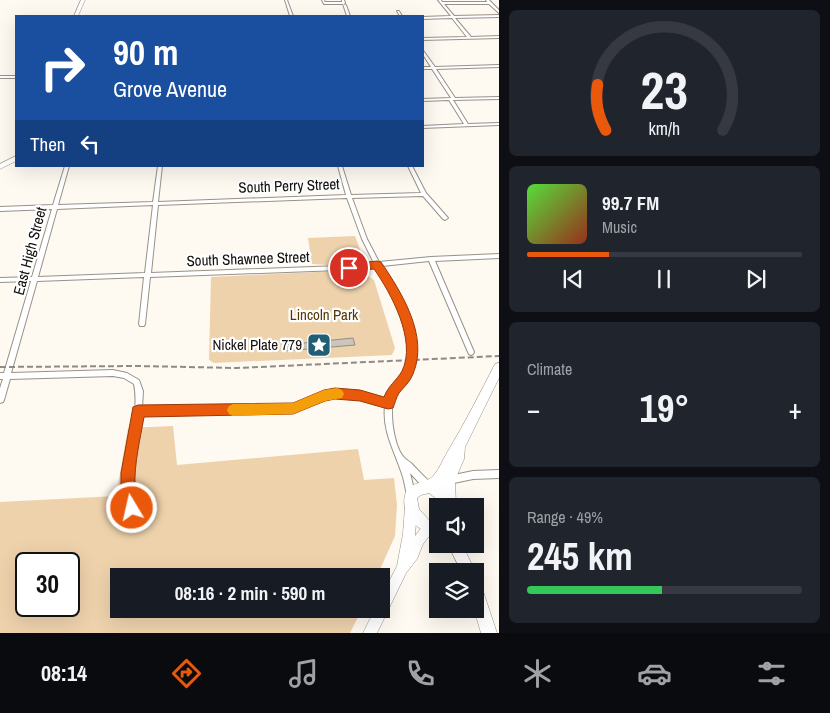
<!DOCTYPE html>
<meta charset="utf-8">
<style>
body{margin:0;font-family:"Archivo Narrow",sans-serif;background:#20242c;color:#f1f3f6;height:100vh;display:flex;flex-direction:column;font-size:19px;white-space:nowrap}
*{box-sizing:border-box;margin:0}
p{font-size:16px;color:#9ea1a6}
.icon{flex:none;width:28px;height:28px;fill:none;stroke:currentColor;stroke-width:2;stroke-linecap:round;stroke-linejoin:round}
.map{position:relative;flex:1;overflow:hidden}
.panel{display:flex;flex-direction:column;gap:10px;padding:10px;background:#0d0f14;width:331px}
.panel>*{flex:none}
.banner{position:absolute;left:15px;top:15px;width:409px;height:152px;border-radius:0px;box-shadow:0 5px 20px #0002;background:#1a4fa0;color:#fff;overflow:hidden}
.tools{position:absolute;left:429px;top:498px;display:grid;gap:10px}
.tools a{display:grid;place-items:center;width:55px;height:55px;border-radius:0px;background:#171b24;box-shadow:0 5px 20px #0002;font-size:25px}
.speed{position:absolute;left:15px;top:552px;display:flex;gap:10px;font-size:25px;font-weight:700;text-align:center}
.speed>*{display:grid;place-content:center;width:65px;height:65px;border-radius:50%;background:#171b24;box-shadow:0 5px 20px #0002;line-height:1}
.speed .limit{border:2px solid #111;border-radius:8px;background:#fff;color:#111}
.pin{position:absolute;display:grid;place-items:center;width:42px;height:42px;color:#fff;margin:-21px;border:2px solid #fff;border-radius:50%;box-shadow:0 1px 5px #0007}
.me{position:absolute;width:55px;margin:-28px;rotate:351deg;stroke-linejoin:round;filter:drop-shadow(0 0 4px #0008)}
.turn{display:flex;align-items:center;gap:18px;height:105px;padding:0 15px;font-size:22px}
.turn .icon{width:65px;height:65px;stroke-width:2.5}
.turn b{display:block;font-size:35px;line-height:42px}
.then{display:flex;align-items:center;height:48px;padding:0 15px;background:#0003;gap:10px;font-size:19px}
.big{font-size:38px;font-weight:700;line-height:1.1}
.panel .widget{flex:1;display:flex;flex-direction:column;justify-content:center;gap:8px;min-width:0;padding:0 18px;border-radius:8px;background:#20242c}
.panel .dial{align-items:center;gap:0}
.dial svg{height:130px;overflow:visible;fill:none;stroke:#363941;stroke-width:7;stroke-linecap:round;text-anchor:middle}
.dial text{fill:#f1f3f6;stroke:none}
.song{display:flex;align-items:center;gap:15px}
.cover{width:60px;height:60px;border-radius:8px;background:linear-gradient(135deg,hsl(110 70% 55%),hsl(10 70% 35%))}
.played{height:5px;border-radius:2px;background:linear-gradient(90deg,#ea580c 30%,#363941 30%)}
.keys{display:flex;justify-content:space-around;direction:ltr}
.heat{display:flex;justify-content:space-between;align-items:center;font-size:28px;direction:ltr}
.charge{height:8px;border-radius:4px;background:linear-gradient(90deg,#34c759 49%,#363941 0)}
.trip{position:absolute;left:110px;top:568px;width:280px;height:50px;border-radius:0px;background:#171b24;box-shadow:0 5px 20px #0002;font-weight:700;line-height:50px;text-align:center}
.menu{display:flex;height:80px;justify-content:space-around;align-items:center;background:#090b0e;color:#9ea1a6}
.menu .icon{width:35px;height:35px}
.menu .on{color:#ea580c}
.menu b{font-size:22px;color:#f1f3f6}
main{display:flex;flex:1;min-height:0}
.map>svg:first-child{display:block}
</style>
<main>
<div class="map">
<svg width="499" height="633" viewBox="0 0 499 633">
<rect width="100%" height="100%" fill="#fef9f1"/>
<!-- green -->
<g fill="#eed2ac" fill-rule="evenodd">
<path d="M355 236 364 260 328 265 312 264 308 238Z"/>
<path d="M358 270 374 280 395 348 392 355 214 363 209 360 211 277Z"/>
<path d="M173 426 177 465 358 449 364 480 394 478 397 505 395 536 377 576H119V609H362L350 633H0V502L116 496 128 428ZM26 564H69V606H26Z"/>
</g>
<!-- building -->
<path fill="#ccc5bb" stroke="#948e85" d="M353 338 355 345 285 351 283 345Z"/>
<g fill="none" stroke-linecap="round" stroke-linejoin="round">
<!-- street casing -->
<g stroke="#989188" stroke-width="2">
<g id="street">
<path d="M285 0H287L293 16H290Z"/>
<path d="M322 0H324L325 2H342V0H344L345 3 344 4H324Z"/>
<path d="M438 0H441L442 2H487L486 0H489L499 10V13L489 4H444L454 16 499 15V17L455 18 471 37 499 36V38L422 40V38L467 37 452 18 422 19V17L451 16Z"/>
<path d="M343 4 346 5 350 16H347Z"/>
<path d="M397 11H399L402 16H400Z"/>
<path d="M422 49 435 67 499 65V67L436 69 455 98 499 97V99L453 100 468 124 499 123V125L422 128V126L464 124 449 100 422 101V99L451 98 432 69H422V67H431L422 53Z"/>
<rect x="0" y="76" width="16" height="2"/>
<path d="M65 166H69L58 205 153 202 158 166H162L158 202 346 195 338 166H342L351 195 421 193 408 166H412L426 193 448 218 445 220 443 219 423 196 352 198 367 239 379 262 431 257 499 254V258L435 261 474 352 473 354 471 355 469 354 468 352 429 261 382 266C400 292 420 329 415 362 412 378 400 386 394 399 389 412 394 444 402 455 404 458 408 461 411 463 417 469 423 476 430 482L431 485 430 488 427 489 424 488 410 473 415 494 414 497 411 498 408 497C405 490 405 482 402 474 395 452 382 431 385 406L360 398 335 397 324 399 293 411 142 414 132 473V486L136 508 135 511 132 512 129 511 128 508C126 496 123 485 124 473 127 443 140 414 134 384L124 378 113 376 10 379 4 400 3 402 0 403V388L3 379H0V373H4L31 281 0 282V278L32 277 52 209 0 211V207L53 205ZM347 198 362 239 374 263 339 266 151 273 158 205ZM153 205 145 273 38 277 57 209ZM376 266C382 275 388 283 393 293 403 313 415 349 405 371 401 382 391 390 387 400L360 392 335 391 324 393 293 405 142 408 143 391 139 380 127 373 113 370 11 373 37 281 144 277 139 324 140 326H144L145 324 150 277 339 270Z"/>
<path d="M499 470V478L473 479 449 484 446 483 445 480 446 477 449 476 473 471Z"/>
</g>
</g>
<!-- secondary casing -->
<g stroke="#989188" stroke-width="1">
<g id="secondary">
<path d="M81 0H85L78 16H74Z"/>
<path d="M16 156V161L0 169V164Z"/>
<path d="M411 501 415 503 417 507 415 536 422 527 432 522 436 524 438 527 436 532 430 535 423 544 417 559 406 573 377 633H363L375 609H381V597L397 566 403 534 405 507 407 503Z"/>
</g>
</g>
<!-- primary casing -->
<g stroke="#989188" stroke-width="1">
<g id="primary">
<path d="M499 363V378L465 447 464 459 455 480 456 506H443L438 500 429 493 421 495 417 498 419 509 429 520H438V534C419 534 400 515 405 495 409 480 426 485 434 475 440 468 443 459 448 451 465 423 480 393 495 364Z"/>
<path d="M448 544H462L475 571H461Z"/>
<path d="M475 581 480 583 482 588 497 633H481L474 609Z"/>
</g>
</g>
<!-- street -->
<use href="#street" fill="#fff" fill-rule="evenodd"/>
<!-- secondary -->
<use href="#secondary" fill="#fff" fill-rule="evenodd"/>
<!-- primary -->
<use href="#primary" fill="#fff" fill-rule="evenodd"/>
<!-- rail -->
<path stroke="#8e8a84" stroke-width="2" stroke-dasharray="6 3" stroke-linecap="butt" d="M0 367 137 366 237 368 499 356"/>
</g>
<!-- route -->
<path fill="#ea580c" stroke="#983908" d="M377 261 381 262C402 293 429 336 413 374 410 382 404 387 399 393 396 398 395 403 393 408L388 409 360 401 335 399 325 401 293 414 144 417C140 440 134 464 135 487 136 496 141 504 137 513L132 516 127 513 121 489V473L133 407 138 405 293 403 324 390 335 388 360 390 384 397C388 386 397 380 402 371 417 341 391 293 374 269L349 271 344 268 349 264Z"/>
<!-- slow -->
<path fill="#f59e0b" d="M337 388 342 390 344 394 342 398 325 401 293 414 233 416 229 414 227 410 229 406 233 404 293 403 324 390Z"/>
<!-- icons -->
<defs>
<g id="sight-square" transform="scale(1.25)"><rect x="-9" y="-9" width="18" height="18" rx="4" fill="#205e75" stroke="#fff"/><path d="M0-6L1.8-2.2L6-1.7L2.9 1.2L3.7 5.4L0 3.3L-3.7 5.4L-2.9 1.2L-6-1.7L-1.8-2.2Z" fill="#fff"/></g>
</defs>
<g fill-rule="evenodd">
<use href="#sight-square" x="319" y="345"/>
</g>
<g text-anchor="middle" stroke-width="4.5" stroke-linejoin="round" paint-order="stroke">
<!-- street labels -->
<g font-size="15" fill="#120f0c" stroke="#fff">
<text transform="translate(289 186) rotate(-2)" y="5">South Perry Street</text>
<text transform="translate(30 251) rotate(-75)" y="5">East High Street</text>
<text transform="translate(248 259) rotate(-2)" y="5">South Shawnee Street</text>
</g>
<!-- park labels -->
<g font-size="15" fill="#543701" stroke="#fff">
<text x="324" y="320">Lincoln Park</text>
</g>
<!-- poi labels -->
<g font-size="15" fill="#120f0c" stroke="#fff" text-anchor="end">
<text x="302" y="350">Nickel Plate 779</text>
</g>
</g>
</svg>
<div class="tools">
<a><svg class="icon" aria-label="sound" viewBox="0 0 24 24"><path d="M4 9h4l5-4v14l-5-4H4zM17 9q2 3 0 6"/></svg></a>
<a><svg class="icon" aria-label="layers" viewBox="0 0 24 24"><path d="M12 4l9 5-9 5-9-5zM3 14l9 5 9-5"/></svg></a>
</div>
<div class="speed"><div class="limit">30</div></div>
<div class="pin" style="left:349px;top:268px;background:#d93025"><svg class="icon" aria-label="arrive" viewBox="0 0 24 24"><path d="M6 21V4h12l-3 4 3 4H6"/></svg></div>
<svg class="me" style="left:132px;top:508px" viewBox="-20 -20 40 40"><circle r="17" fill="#ea580c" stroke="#fff" stroke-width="3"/><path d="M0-11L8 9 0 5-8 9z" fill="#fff"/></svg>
<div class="trip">08:16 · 2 min · 590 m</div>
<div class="banner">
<div class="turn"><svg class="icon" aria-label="right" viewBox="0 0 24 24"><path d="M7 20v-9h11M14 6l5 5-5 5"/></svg><div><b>90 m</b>Grove Avenue</div></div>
<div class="then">Then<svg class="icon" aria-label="left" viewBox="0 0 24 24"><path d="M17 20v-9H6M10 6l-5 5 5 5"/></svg></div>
</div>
</div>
<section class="panel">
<div class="widget dial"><svg viewBox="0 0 100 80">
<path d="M14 69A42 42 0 1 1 86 69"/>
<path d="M14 69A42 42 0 0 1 9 41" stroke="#ea580c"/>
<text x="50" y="56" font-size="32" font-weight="700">23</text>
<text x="50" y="72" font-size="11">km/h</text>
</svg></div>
<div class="widget">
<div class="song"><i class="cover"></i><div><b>99.7 FM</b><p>Music</p></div></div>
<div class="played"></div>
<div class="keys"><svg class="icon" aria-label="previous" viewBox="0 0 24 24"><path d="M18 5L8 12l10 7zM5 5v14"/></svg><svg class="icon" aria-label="pause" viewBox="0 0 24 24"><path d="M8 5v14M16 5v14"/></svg><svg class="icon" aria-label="next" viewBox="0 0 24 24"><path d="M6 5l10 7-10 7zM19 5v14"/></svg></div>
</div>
<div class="widget"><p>Climate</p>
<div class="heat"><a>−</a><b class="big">19°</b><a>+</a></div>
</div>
<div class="widget"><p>Range · 49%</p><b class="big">245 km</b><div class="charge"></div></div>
</section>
</main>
<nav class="menu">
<b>08:14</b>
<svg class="icon on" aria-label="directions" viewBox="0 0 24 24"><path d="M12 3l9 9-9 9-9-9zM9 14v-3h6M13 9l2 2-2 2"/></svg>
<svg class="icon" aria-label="music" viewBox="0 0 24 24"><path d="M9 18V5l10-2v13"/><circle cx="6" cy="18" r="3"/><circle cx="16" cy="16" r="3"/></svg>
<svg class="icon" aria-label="phone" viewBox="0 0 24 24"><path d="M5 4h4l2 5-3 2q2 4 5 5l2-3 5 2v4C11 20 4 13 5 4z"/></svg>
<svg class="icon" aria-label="climate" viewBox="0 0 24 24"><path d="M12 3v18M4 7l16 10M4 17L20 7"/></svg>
<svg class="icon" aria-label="car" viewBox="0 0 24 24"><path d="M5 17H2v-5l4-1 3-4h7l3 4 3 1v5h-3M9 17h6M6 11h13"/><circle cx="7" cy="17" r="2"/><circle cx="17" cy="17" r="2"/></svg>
<svg class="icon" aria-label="filters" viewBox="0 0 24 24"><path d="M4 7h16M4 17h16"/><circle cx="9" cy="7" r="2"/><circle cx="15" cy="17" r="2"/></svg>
</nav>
